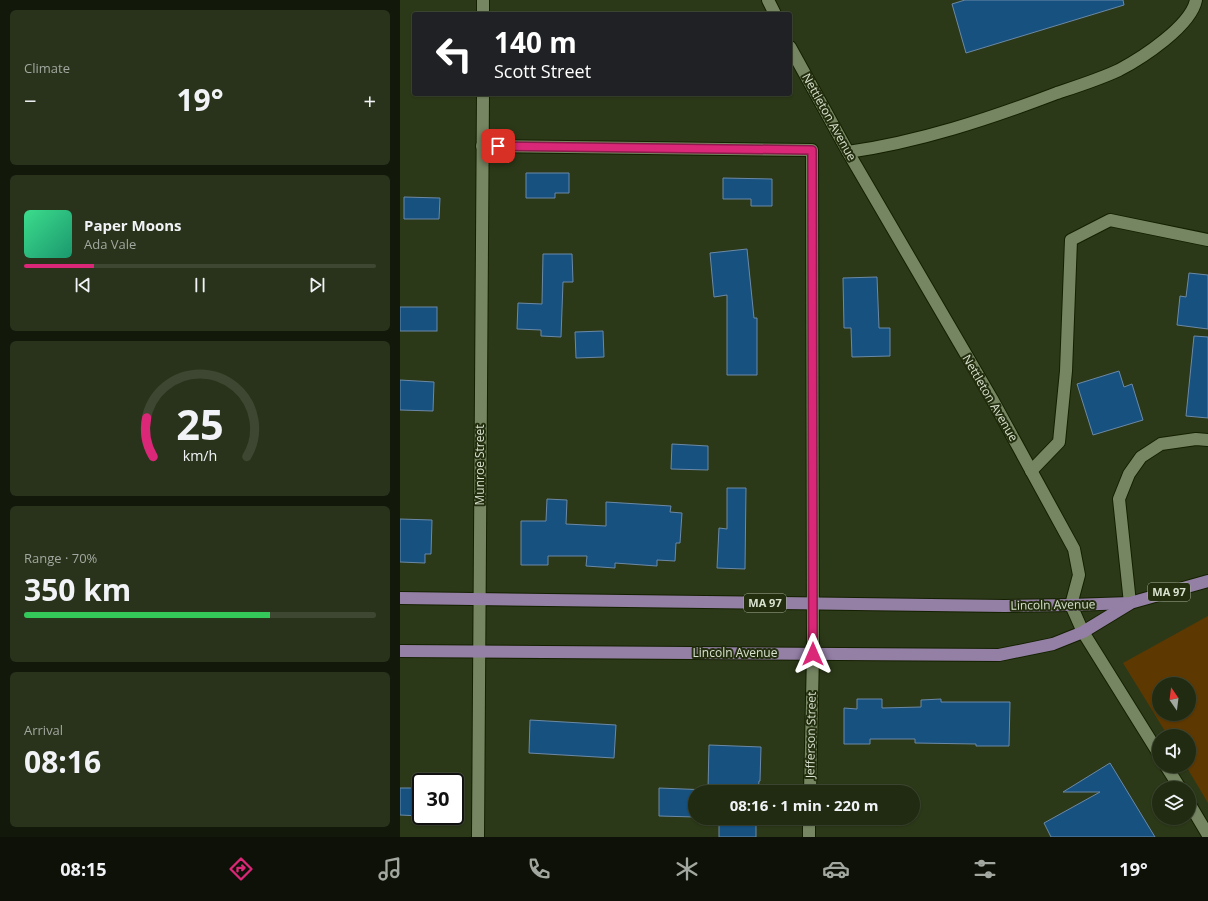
<!DOCTYPE html>
<meta charset="utf-8">
<style>
body{margin:0;font-family:"Open Sans",sans-serif;background:#29331b;color:#f1f3f6;height:100vh;display:flex;flex-direction:column;font-size:15px;white-space:nowrap}
*{box-sizing:border-box;margin:0}
p{font-size:13px;color:#a2a79f}
.icon{flex:none;width:22px;height:22px;fill:none;stroke:currentColor;stroke-width:2;stroke-linecap:round;stroke-linejoin:round}
.map{position:relative;flex:1;overflow:hidden}
.sheet{display:flex;flex-direction:column;gap:10px;padding:10px;background:#12180a;width:400px}
.sheet>*{flex:none}
.banner{position:absolute;left:12px;top:12px;width:380px;height:84px;border-radius:4px;box-shadow:0 1px 3px #0004,0 0 0 1px #3e4732;background:#202124;color:#fff;overflow:hidden}
.needle{width:26px;rotate:346deg}
.tools{position:absolute;left:752px;top:677px;display:grid;gap:8px}
.tools a{display:grid;place-items:center;width:44px;height:44px;border-radius:50%;background:#212b12;box-shadow:0 1px 3px #0004,0 0 0 1px #3e4732;font-size:20px}
.speed{position:absolute;left:12px;top:773px;display:flex;gap:8px;font-size:20px;font-weight:700;text-align:center}
.speed>*{display:grid;place-content:center;width:52px;height:52px;border-radius:50%;background:#212b12;box-shadow:0 1px 3px #0004,0 0 0 1px #3e4732;line-height:1}
.speed .limit{border:2px solid #111;border-radius:6px;background:#fff;color:#111}
.pin{position:absolute;display:grid;place-items:center;width:34px;height:34px;color:#fff;margin:-17px;border-radius:8px;box-shadow:0 2px 6px #0006}
.me{position:absolute;width:44px;margin:-22px;rotate:0deg;stroke-linejoin:round;filter:drop-shadow(0 0 3px #0008)}
.turn{display:flex;align-items:center;gap:14px;height:84px;padding:0 16px;font-size:18px}
.turn .icon{width:52px;height:52px;stroke-width:2.5}
.turn b{display:block;font-size:28px;line-height:34px}
.big{font-size:30px;font-weight:700;line-height:1.1}
.sheet .tile{flex:1;display:flex;flex-direction:column;justify-content:center;gap:6px;min-width:0;padding:0 14px;border-radius:6px;background:#29331b}
.sheet .dial{align-items:center;gap:0}
.dial svg{height:104px;overflow:visible;fill:none;stroke:#3e4732;stroke-width:7;stroke-linecap:round;text-anchor:middle}
.dial text{fill:#f1f3f6;stroke:none}
.song{display:flex;align-items:center;gap:12px}
.cover{width:48px;height:48px;border-radius:6px;background:linear-gradient(135deg,hsl(150 70% 55%),hsl(160 70% 35%))}
.played{height:4px;border-radius:2px;background:linear-gradient(90deg,#db2777 20%,#3e4732 20%)}
.keys{display:flex;justify-content:space-around;direction:ltr}
.heat{display:flex;justify-content:space-between;align-items:center;font-size:22px;direction:ltr}
.charge{height:6px;border-radius:3px;background:linear-gradient(90deg,#34c759 70%,#3e4732 0)}
.trip{position:absolute;left:288px;top:785px;width:232px;height:40px;border-radius:20px;background:#212b12;box-shadow:0 1px 3px #0004,0 0 0 1px #3e4732;font-weight:700;line-height:40px;text-align:center}
.dock{display:flex;height:64px;justify-content:space-around;align-items:center;background:#0d1107;color:#a2a79f}
.dock .icon{width:28px;height:28px}
.dock .selected{color:#db2777}
.dock b{font-size:18px;color:#f1f3f6}
main{display:flex;flex:1;min-height:0}
.map>svg:first-child{display:block}
</style>
<main>
<section class="sheet">
<div class="tile"><p>Climate</p>
<div class="heat"><a>−</a><b class="big">19°</b><a>+</a></div>
</div>
<div class="tile">
<div class="song"><i class="cover"></i><div><b>Paper Moons</b><p>Ada Vale</p></div></div>
<div class="played"></div>
<div class="keys"><svg class="icon" aria-label="previous" viewBox="0 0 24 24"><path d="M18 5L8 12l10 7zM5 5v14"/></svg><svg class="icon" aria-label="pause" viewBox="0 0 24 24"><path d="M8 5v14M16 5v14"/></svg><svg class="icon" aria-label="next" viewBox="0 0 24 24"><path d="M6 5l10 7-10 7zM19 5v14"/></svg></div>
</div>
<div class="tile dial"><svg viewBox="0 0 100 80">
<path d="M14 69A42 42 0 1 1 86 69"/>
<path d="M14 69A42 42 0 0 1 9 39" stroke="#db2777"/>
<text x="50" y="56" font-size="32" font-weight="700">25</text>
<text x="50" y="72" font-size="11">km/h</text>
</svg></div>
<div class="tile"><p>Range · 70%</p><b class="big">350 km</b><div class="charge"></div></div>
<div class="tile"><p>Arrival</p><b class="big">08:16</b></div>
</section>
<div class="map">
<svg width="808" height="837" viewBox="0 0 808 837">
<rect width="100%" height="100%" fill="#2c3918"/>
<!-- green -->
<path fill="#5e3801" fill-rule="evenodd" d="M808 616V803L786 766H789V736H768L723 663ZM759 684H789V714H759Z"/>
<!-- building -->
<g fill="#175180" stroke="#6b89a6">
<path d="M565 0H723L724 5 566 53 552 4Z"/>
<path d="M126 173H169V193H155V198H126Z"/>
<path d="M323 178 372 179V206H351V199H323Z"/>
<path d="M4 197 40 198 39 219H4Z"/>
<path d="M347 249 354 318H357V375H327V295L314 297 310 253Z"/>
<path d="M143 254H172L173 282H163L161 337 141 336V330L117 329 118 303 142 304Z"/>
<path d="M789 273 808 275V329L777 325 780 296 786 297Z"/>
<path d="M477 277 479 328H490V356L452 357 451 328H444L443 278Z"/>
<rect x="0" y="307" width="37" height="24"/>
<path d="M203 331 204 357 176 358 175 332Z"/>
<path d="M794 336 808 337V418L786 416Z"/>
<path d="M719 371 724 387 732 384 743 420 693 435 677 384Z"/>
<path d="M0 380 34 382 33 411 0 410Z"/>
<path d="M272 444 308 446V470L271 469Z"/>
<path d="M327 488H346L345 569 317 568 319 528 327 529Z"/>
<path d="M147 499 167 500 166 524 206 526V502L271 506 270 512 282 513 280 543H276L275 561 257 560V566L215 563V568L186 566 187 556H148V565H121V521H146Z"/>
<path d="M0 519 32 520 31 554H25V563L0 562Z"/>
<path d="M457 699H482V708L521 707V700L541 699V702H610L609 746H576V744L515 743V739H470V744H444V708L457 709Z"/>
<path d="M130 720 216 725 214 758 129 753Z"/>
<path d="M309 745 361 747 360 781H359L358 792H295V817L259 816V788L308 790Z"/>
<path d="M710 763 755 837H651L644 823 700 792H663Z"/>
<path d="M0 788H21V816L0 815Z"/>
<path d="M319 818H358L356 819V837H319Z"/>
</g>
<g fill="none" stroke-linecap="round" stroke-linejoin="round">
<!-- lane casing -->
<g stroke="#142001" stroke-width="14">
<g id="lane">
<path d="M448 152C519 142 589 119 657 93 678 86 700 79 719 70 742 58 791 26 796 0"/>
<path d="M631 471 659 442 666 371 671 240 710 220 808 240"/>
<path d="M730 603 719 499 729 474 741 457 761 444 796 439 808 440"/>
</g>
</g>
<!-- street casing -->
<g stroke="#142001" stroke-width="14">
<g id="street">
<path d="M368 0 375 14"/>
<path d="M83 14V0"/>
<path d="M390 47 448 152 592 399 674 549 679 575 671 605 683 632 759 754"/>
<path d="M82 146 412 150 413 654 410 792"/>
<path d="M766 766 780 788"/>
<path d="M789 803 808 835"/>
<path d="M78 837 83 94"/>
<path d="M409 837V818"/>
</g>
</g>
<!-- primary casing -->
<g stroke="#142001" stroke-width="14">
<g id="primary">
<path d="M0 598 605 606 671 605 730 603 808 581"/>
<path d="M0 651 599 655 653 644 683 632 729 604"/>
</g>
</g>
<!-- lane -->
<use href="#lane" stroke="#768662" stroke-width="12"/>
<!-- street -->
<use href="#street" stroke="#768662" stroke-width="12"/>
<!-- primary -->
<use href="#primary" stroke="#947fa5" stroke-width="12"/>
</g>
<g fill="none" stroke-linecap="round" stroke-linejoin="round">
<!-- route casing -->
<g stroke="#8e194d" stroke-width="10">
<path id="route" d="M98 146 412 150 413 654"/>
</g>
<!-- route -->
<use href="#route" stroke="#db2777" stroke-width="7"/>
</g>
<g text-anchor="middle" stroke-width="4" stroke-linejoin="round" paint-order="stroke">
<!-- shield labels -->
<g fill="#222e0e" stroke="#a2ac95" stroke-width="1">
<rect x="748" y="583" width="42" height="18" rx="3"/>
<rect x="344" y="594" width="42" height="18" rx="3"/>
</g>
<g font-size="11" font-weight="bold" fill="#d9e2cf">
<text x="769" y="596">MA 97</text>
<text x="365" y="607">MA 97</text>
</g>
<!-- street labels -->
<g font-size="12" fill="#d9e2cf" stroke="#222e0e">
<text transform="translate(429 117) rotate(61)" y="4">Nettleton Avenue</text>
<text transform="translate(590 398) rotate(60)" y="4">Nettleton Avenue</text>
<text transform="translate(80 465) rotate(-90)" y="4">Munroe Street</text>
<text transform="translate(653 605) rotate(-1)" y="4">Lincoln Avenue</text>
<text x="335" y="657">Lincoln Avenue</text>
<text transform="translate(411 735) rotate(-89)" y="4">Jefferson Street</text>
</g>
</g>
</svg>
<div class="tools">
<a><svg class="needle" viewBox="-14 -14 28 28"><path d="M0-13l5 13h-10z" fill="#e53935"/><path d="M0 13l5-13h-10z" fill="#a2a79f"/></svg></a>
<a><svg class="icon" aria-label="sound" viewBox="0 0 24 24"><path d="M4 9h4l5-4v14l-5-4H4zM17 9q2 3 0 6"/></svg></a>
<a><svg class="icon" aria-label="layers" viewBox="0 0 24 24"><path d="M12 4l9 5-9 5-9-5zM3 14l9 5 9-5"/></svg></a>
</div>
<div class="speed"><div class="limit">30</div></div>
<div class="pin" style="left:98px;top:146px;background:#d93025"><svg class="icon" aria-label="arrive" viewBox="0 0 24 24"><path d="M6 21V4h12l-3 4 3 4H6"/></svg></div>
<svg class="me" style="left:413px;top:654px" viewBox="-20 -20 40 40"><path d="M0-17L14 15 0 8-14 15z" fill="#db2777" stroke="#fff" stroke-width="4"/></svg>
<div class="trip">08:16 · 1 min · 220 m</div>
<div class="banner">
<div class="turn"><svg class="icon" aria-label="left" viewBox="0 0 24 24"><path d="M17 20v-9H6M10 6l-5 5 5 5"/></svg><div><b>140 m</b>Scott Street</div></div>
</div>
</div>
</main>
<nav class="dock">
<b>08:15</b>
<svg class="icon selected" aria-label="directions" viewBox="0 0 24 24"><path d="M12 3l9 9-9 9-9-9zM9 14v-3h6M13 9l2 2-2 2"/></svg>
<svg class="icon" aria-label="music" viewBox="0 0 24 24"><path d="M9 18V5l10-2v13"/><circle cx="6" cy="18" r="3"/><circle cx="16" cy="16" r="3"/></svg>
<svg class="icon" aria-label="phone" viewBox="0 0 24 24"><path d="M5 4h4l2 5-3 2q2 4 5 5l2-3 5 2v4C11 20 4 13 5 4z"/></svg>
<svg class="icon" aria-label="climate" viewBox="0 0 24 24"><path d="M12 3v18M4 7l16 10M4 17L20 7"/></svg>
<svg class="icon" aria-label="car" viewBox="0 0 24 24"><path d="M5 17H2v-5l4-1 3-4h7l3 4 3 1v5h-3M9 17h6M6 11h13"/><circle cx="7" cy="17" r="2"/><circle cx="17" cy="17" r="2"/></svg>
<svg class="icon" aria-label="filters" viewBox="0 0 24 24"><path d="M4 7h16M4 17h16"/><circle cx="9" cy="7" r="2"/><circle cx="15" cy="17" r="2"/></svg>
<b>19°</b>
</nav>
